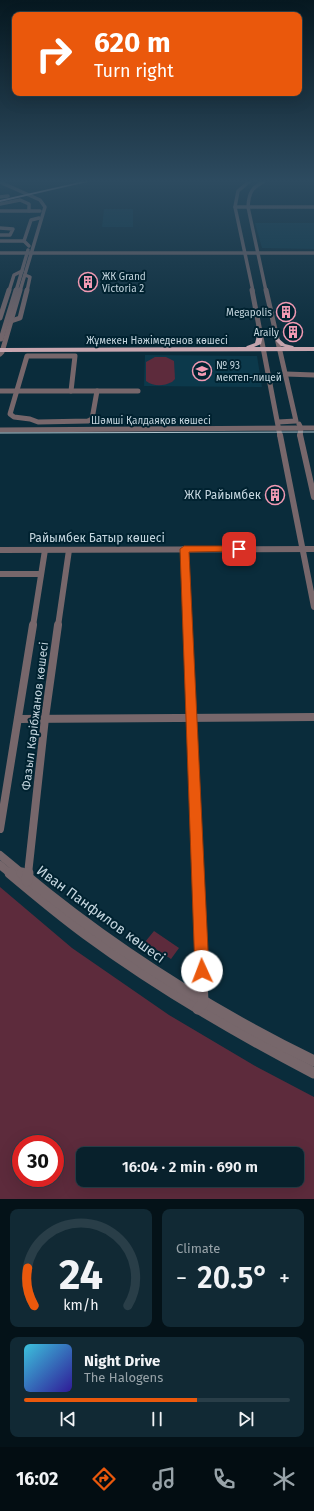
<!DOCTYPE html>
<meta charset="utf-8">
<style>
body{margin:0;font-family:"Fira Sans",sans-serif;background:#112934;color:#f1f3f6;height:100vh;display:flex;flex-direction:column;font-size:15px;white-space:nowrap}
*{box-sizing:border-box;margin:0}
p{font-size:13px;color:#98a3a9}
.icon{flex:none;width:22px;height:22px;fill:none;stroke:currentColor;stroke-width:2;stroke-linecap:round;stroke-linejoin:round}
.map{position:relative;height:1199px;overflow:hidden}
.drawer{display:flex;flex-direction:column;gap:10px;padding:10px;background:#041218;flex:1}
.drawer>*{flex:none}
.hud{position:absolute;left:12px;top:12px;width:290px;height:84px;border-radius:8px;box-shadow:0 4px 16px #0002,0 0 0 1px #293e48;background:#ea580c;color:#fff;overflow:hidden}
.speed{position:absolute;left:12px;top:1135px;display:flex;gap:8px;font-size:20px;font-weight:700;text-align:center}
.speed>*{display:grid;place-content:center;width:52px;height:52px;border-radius:50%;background:#08212c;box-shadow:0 4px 16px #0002,0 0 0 1px #293e48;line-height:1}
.speed .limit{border:6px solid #d22;background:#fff;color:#111}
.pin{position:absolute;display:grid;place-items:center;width:34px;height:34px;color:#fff;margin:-17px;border-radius:8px;box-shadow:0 2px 6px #0006}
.me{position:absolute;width:44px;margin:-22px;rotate:358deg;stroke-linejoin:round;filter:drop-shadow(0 0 3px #0008)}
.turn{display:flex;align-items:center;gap:14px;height:84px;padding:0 16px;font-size:18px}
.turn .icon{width:52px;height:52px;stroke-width:2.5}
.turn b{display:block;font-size:28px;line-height:34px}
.big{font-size:30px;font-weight:600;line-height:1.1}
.drawer .tile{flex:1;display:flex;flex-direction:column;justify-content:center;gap:6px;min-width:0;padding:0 14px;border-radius:8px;background:#112934}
.drawer .dial{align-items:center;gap:0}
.dial svg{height:104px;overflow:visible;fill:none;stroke:#293e48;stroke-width:7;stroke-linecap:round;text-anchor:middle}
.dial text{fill:#f1f3f6;stroke:none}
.song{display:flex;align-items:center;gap:12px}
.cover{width:48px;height:48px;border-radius:6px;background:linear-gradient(135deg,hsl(190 70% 55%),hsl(250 70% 35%))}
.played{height:4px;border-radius:2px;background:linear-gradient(90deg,#ea580c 65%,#293e48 65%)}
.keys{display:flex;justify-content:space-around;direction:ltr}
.heat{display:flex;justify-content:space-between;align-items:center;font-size:22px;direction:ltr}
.drawer .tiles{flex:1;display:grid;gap:10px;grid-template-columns:1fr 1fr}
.tile:last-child{grid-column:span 2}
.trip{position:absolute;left:76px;top:1147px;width:228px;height:40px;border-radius:8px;background:#08212c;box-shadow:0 4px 16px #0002,0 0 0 1px #293e48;font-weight:600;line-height:40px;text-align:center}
.menu{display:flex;height:64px;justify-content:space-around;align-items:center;background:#030d12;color:#98a3a9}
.menu .icon{width:28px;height:28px}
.menu .active{color:#ea580c}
.menu b{font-size:18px;color:#f1f3f6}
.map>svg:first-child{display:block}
</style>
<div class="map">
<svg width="314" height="1199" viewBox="0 0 314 1199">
<rect width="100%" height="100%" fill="#0a2c3b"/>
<!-- built -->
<g fill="#0c394b">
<path d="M104 209H133V227H102Z"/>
<path d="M255 223H314V249L262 248Z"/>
<path d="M145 355 257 356 262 387 144 386Z"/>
</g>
<!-- green -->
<g fill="#5d2b3c" fill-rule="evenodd">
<path d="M155 357H166L174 361 175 379 172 382C164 386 154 387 146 381V362Z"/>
<path d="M0 887 72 948 169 1015 257 1067 314 1097V1199H0ZM21 1144H55V1178H21ZM83 1154H297V1180H83Z"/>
<path d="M154 931 179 948 171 959 145 942Z"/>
</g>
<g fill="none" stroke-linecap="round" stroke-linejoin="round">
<!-- minor-far4 -->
<g stroke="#77676b" stroke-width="3.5">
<path d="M251 180 238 191 235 207 253 291"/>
<path d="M0 182 40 200 45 207 20 291"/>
<path d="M0 197 8 196"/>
<path d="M0 204 20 200 29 204V211"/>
<path d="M235 207H314"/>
<path d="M0 211H40"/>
<path d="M0 228 13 229 10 235H0"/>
<path d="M0 241H24"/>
<path d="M29 246 24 241 31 220 39 218"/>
<path d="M0 253H314"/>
<path d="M25 275 30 277 27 291"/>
<path d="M9 291 14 275 22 271"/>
<path d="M16 291 28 250"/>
<path d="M266 291 248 207C249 191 252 188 266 180"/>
</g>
<!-- minor-far3 -->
<g stroke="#77676b" stroke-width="5">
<path d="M252 290 280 436"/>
<path d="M266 290 296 421 278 422"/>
<path d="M0 318 9 290"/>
<path d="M11 321 20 318 27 290"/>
<path d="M1 339 16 290"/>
<path d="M0 354 2 352 20 290"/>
<path d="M286 374 314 375"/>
<path d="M0 391H138"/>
<path d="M71 391 75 356H27L10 414 14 417 30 419 38 422 88 421 92 419 97 391"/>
<path d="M299 424 301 428H314"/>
<path d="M0 430 301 428 300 436"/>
</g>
<!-- minor-far2 -->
<g stroke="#77676b" stroke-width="6">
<path d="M280 435 314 607"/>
<path d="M300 435 314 497"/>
<path d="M184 549 187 626"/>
<path d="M0 550 314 549"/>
<path d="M0 574H41"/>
<path d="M33 626 45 550"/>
<path d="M58 626 69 550"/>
</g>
<!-- minor-far1 -->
<g stroke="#77676b" stroke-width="8">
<path d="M187 625 198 874"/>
<path d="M18 719 314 717"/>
<path d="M0 829 33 625"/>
<path d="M0 855 23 874"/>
<path d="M0 865 11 874"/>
<path d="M28 874 45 718 58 625"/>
</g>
<!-- minor -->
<g stroke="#77676b" stroke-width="11">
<path d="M10 873C35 894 60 915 86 934 158 987 235 1032 314 1073"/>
<path d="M22 873C113 949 208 1009 314 1061"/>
<path d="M198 873 203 1003 198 1009"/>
<path d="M27 881 28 873"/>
</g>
<!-- major -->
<g fill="#c7a6af" fill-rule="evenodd">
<path d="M89 180H96L0 202V200Z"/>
<path d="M261 330 264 332 261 344 254 347H285L281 346 276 341V339L278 338 285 344 293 346 294 347H314V351L0 352V348L246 347 247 346 255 343 258 332Z"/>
</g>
<!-- tram -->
<path stroke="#afc3cc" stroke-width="1" d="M0 433 314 432"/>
</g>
<!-- sky -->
<linearGradient id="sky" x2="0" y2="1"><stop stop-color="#061820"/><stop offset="0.52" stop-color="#2d4b60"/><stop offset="1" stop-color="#2d4b60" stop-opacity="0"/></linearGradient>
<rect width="314" height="348" fill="url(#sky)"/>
<!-- route -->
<path fill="#ea580c" stroke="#983908" d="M184 546H239L243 549 239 551 189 552 209 971 207 975 202 977 197 975 195 971 180 549Z"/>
<!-- icons -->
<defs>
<g id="building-ring" transform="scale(1)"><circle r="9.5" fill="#002230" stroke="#f19ab3" stroke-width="1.5"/><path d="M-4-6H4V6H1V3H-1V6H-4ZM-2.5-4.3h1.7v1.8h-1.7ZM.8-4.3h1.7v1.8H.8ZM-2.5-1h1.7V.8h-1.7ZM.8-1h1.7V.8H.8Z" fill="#f19ab3"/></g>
<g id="school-ring" transform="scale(1)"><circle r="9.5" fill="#002230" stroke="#f19ab3" stroke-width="1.5"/><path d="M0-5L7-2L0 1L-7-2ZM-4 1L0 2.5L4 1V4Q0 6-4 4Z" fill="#f19ab3"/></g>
</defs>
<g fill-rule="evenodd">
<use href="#building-ring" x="88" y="282"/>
<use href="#building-ring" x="286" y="312"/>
<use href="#building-ring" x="293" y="332"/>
<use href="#school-ring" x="202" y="371"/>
<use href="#building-ring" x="275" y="495"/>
</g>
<g text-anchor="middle" stroke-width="4" stroke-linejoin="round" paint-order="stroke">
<!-- far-poi labels -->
<g font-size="10" fill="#c4d6df" stroke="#002230" text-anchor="start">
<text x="102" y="280">ЖК Grand<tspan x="102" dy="12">Victoria 2</tspan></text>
<text x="272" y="316" text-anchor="end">Megapolis</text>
<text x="279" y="336" text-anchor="end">Araily</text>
<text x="216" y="369">№ 93<tspan x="216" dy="12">мектеп-лицей</tspan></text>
</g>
<!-- far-street labels -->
<g font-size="10" fill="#c4d6df" stroke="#002230">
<text x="157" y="344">Жұмекен Нәжімеденов көшесі</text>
<text x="151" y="424">Шәмші Қалдаяқов көшесі</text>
</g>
<!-- poi labels -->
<g font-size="12" fill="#c4d6df" stroke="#002230" text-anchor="end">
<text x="261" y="499">ЖК Райымбек</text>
</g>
<!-- street labels -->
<g font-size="12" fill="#c4d6df" stroke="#002230">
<text x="97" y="542">Райымбек Батыр көшесі</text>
<text transform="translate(35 716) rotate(-83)" y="4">Фазыл Кәрібжанов көшесі</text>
</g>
<!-- near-street labels -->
<g font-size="14" fill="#c4d6df" stroke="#002230">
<text transform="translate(101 914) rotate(36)" y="5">Иван Панфилов көшесі</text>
</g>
</g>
</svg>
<div class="speed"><div class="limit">30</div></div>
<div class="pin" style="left:239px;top:549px;background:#d93025"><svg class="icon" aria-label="arrive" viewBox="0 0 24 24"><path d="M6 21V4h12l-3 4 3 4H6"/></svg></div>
<svg class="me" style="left:202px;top:971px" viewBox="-20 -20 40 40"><circle r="19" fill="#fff"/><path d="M0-13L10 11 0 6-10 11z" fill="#ea580c"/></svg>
<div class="trip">16:04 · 2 min · 690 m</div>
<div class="hud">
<div class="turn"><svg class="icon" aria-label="right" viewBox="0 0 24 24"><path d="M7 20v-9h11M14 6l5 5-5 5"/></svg><div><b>620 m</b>Turn right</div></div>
</div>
</div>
<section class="drawer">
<div class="tiles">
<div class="tile dial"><svg viewBox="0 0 100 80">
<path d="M14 69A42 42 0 1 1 86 69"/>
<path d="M14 69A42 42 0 0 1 9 40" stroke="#ea580c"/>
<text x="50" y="56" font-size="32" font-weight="700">24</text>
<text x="50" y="72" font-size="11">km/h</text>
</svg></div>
<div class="tile"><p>Climate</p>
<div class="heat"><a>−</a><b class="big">20.5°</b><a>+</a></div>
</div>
<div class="tile">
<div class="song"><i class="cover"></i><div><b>Night Drive</b><p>The Halogens</p></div></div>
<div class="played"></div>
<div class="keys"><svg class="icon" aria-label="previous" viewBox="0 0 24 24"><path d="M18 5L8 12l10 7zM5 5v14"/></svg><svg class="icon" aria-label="pause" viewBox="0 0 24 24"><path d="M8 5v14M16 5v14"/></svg><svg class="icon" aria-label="next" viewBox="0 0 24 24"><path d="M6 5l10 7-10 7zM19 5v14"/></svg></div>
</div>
</div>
</section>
<nav class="menu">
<b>16:02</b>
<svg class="icon active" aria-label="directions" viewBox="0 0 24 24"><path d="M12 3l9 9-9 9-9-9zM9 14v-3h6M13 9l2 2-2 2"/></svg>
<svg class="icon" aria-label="music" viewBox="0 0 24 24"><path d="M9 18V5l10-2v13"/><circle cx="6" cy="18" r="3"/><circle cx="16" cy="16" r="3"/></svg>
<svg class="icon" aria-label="phone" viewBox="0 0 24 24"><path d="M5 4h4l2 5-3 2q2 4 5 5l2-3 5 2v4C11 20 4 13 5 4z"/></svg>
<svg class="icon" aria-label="climate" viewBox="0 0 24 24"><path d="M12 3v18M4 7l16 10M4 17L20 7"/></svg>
</nav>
